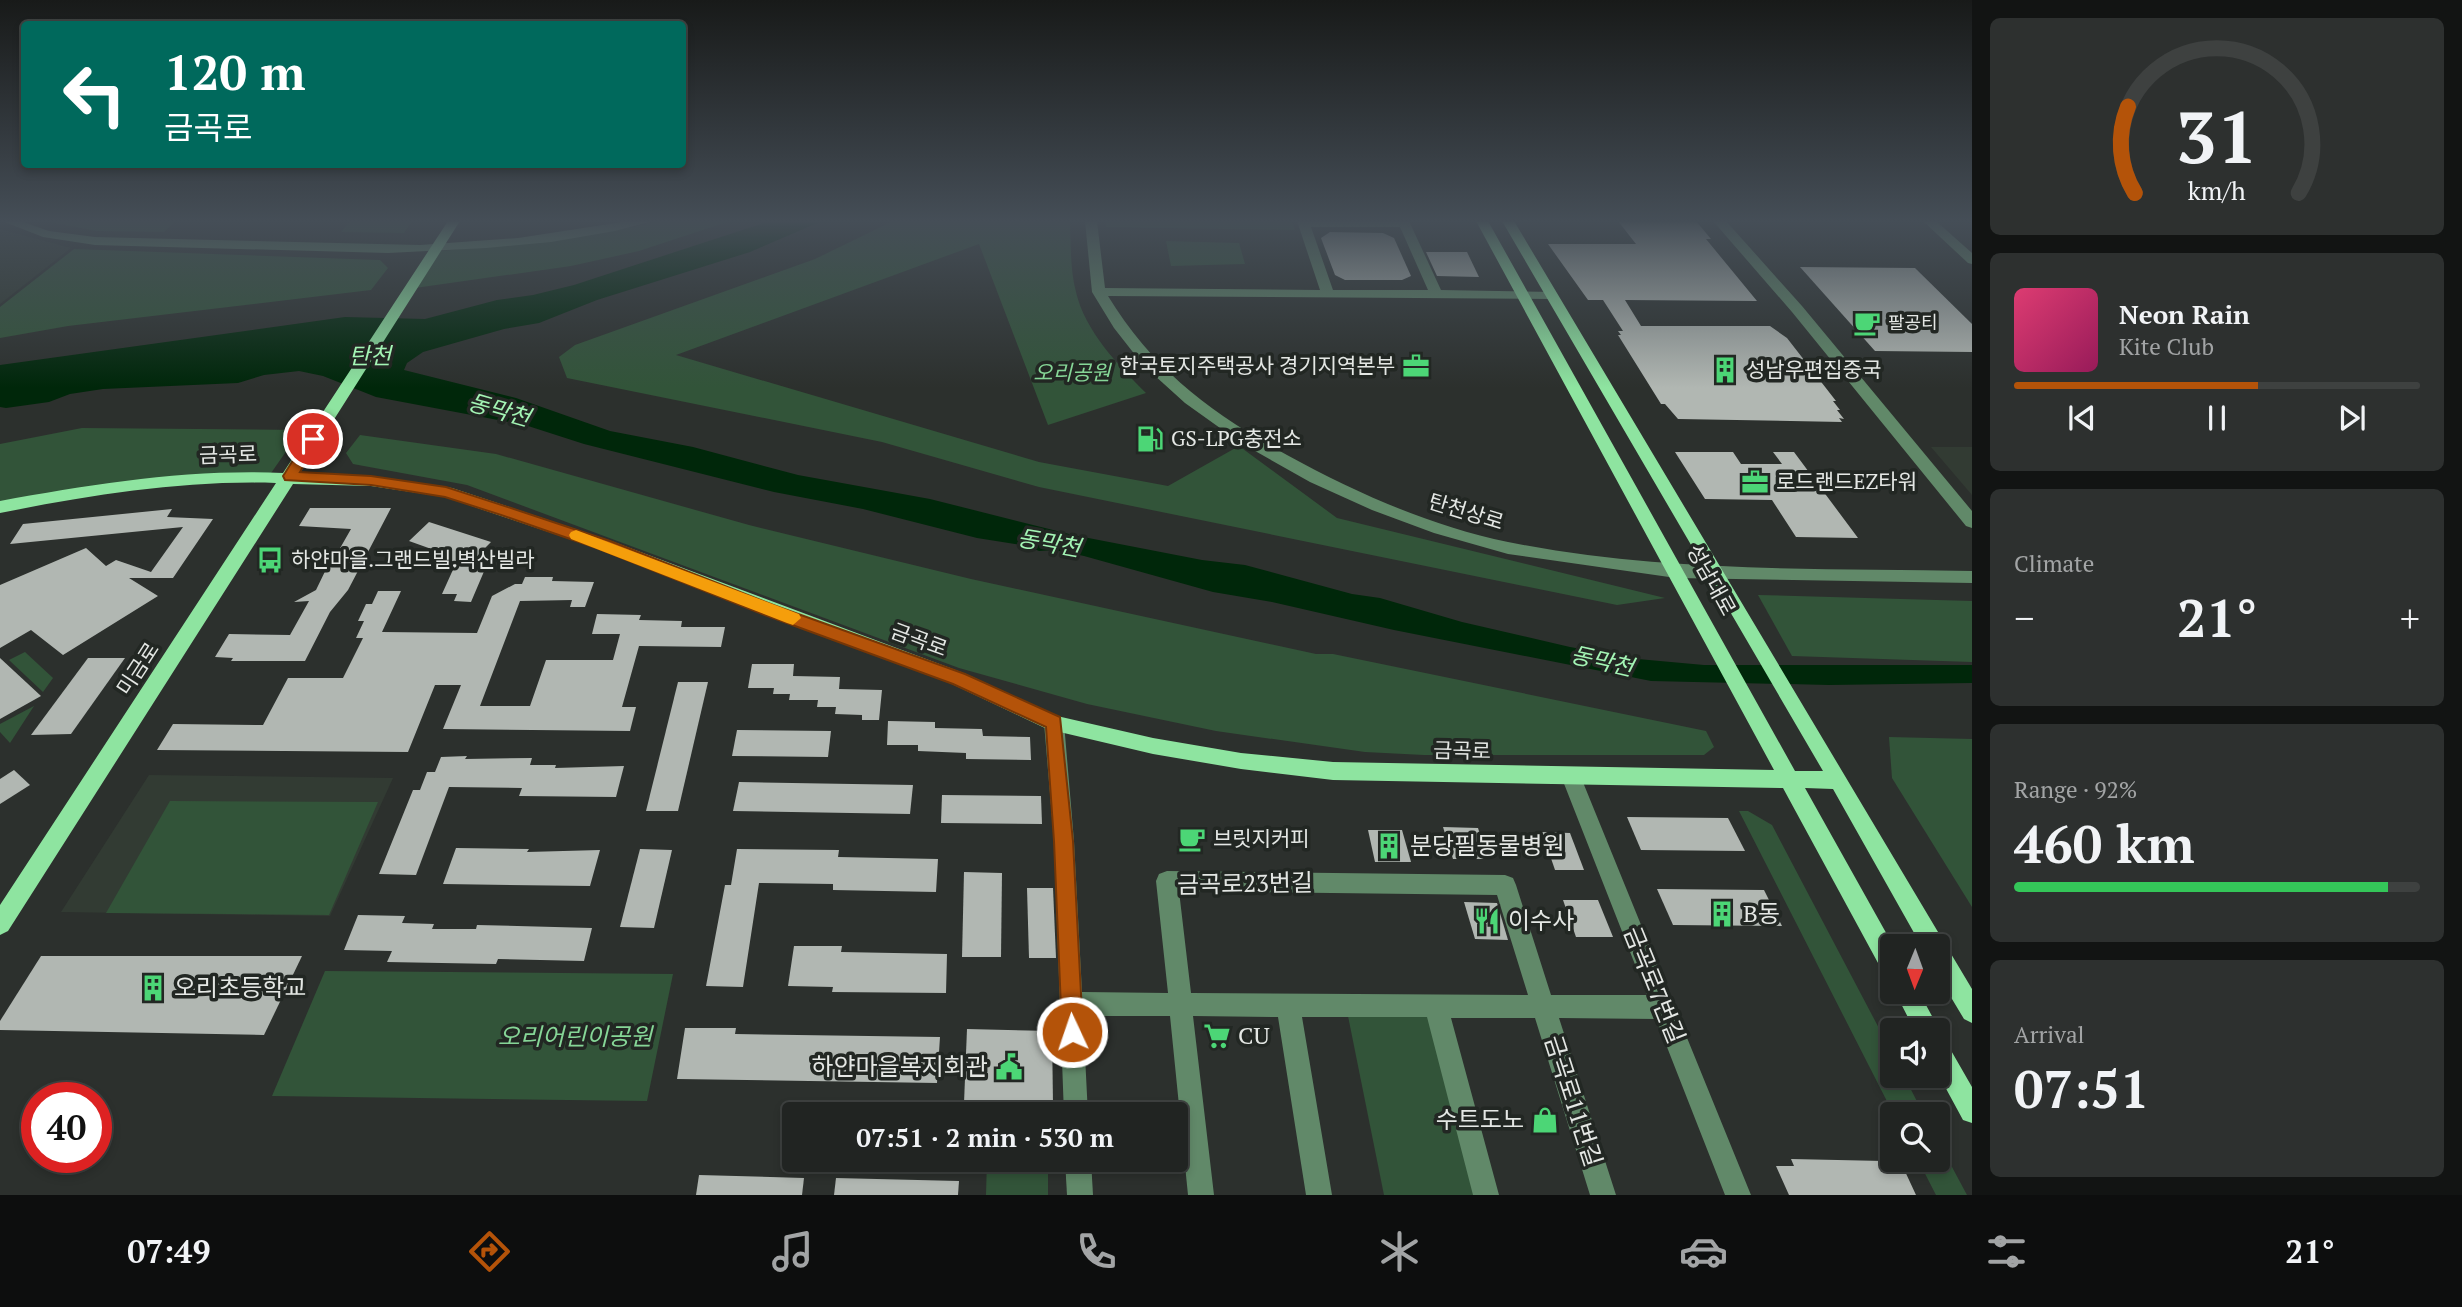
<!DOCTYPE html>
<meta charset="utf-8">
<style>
body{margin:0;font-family:"PT Serif","Noto Sans KR",serif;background:#2d302f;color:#f1f3f6;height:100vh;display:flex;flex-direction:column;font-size:26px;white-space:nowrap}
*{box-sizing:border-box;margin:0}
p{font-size:23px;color:#a2a4a5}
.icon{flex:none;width:38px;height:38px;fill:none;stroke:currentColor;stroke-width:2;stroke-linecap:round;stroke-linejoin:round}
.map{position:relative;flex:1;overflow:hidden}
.panel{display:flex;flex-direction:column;gap:18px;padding:18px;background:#121413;width:490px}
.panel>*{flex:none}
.banner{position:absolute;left:21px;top:21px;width:665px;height:147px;border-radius:7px;box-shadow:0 4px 10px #0003,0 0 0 2px #3e4140;background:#00695c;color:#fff;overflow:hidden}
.needle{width:46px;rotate:181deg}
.fabs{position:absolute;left:1880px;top:934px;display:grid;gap:14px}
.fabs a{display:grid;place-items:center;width:70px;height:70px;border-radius:7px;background:#212422;box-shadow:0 4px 10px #0003,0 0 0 2px #3e4140;font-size:35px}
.speed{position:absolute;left:21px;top:1082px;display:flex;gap:14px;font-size:35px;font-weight:700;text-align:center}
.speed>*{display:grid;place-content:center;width:91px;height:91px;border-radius:50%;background:#212422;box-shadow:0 4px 10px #0003,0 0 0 2px #3e4140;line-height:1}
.speed .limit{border:10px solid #d22;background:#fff;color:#111}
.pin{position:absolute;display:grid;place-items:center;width:60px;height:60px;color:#fff;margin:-30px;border:4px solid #fff;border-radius:50%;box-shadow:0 2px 7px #0007}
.me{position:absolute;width:77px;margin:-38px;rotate:357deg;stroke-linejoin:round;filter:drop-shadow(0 0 5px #0008)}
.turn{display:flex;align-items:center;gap:24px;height:147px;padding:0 28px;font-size:32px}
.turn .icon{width:91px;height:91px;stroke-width:2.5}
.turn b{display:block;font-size:49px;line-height:60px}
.big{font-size:52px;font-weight:600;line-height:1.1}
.panel .tile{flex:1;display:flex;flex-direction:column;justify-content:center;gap:10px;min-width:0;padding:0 24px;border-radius:10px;background:#2d302f}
.panel .dial{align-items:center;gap:0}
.dial svg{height:182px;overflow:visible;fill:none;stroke:#3e4140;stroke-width:7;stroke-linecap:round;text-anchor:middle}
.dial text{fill:#f1f3f6;stroke:none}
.song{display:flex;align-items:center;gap:21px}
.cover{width:84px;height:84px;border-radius:10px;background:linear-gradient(135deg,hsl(340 70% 55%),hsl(330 70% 35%))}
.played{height:7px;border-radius:4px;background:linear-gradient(90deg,#b45309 60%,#3e4140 60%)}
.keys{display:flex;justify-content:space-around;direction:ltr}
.heat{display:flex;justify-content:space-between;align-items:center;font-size:38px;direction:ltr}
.charge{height:10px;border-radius:5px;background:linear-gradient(90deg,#34c759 92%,#3e4140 0)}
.trip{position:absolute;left:782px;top:1102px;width:406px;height:70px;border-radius:7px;background:#212422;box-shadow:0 4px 10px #0003,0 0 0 2px #3e4140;font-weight:600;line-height:70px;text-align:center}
.tabs{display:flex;height:112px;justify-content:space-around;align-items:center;background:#0d0e0e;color:#a2a4a5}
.tabs .icon{width:49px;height:49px}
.tabs .on{color:#b45309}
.tabs b{font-size:32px;color:#f1f3f6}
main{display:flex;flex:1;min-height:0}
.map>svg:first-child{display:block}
</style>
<main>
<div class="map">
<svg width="1972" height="1195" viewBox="0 0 1972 1195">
<rect width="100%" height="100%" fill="#2c302d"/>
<!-- built -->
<g fill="#323b33">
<path d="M0 229 71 248 0 304Z"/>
<path d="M1931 447H1972V495Z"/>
<path d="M149 775 393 778 330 916 61 912Z"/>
</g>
<!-- green -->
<g fill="#325439">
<path d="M45 221H175L164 232 96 231Z"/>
<path d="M350 221H412L404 233 341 232Z"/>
<path d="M658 221H730L639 251 571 266 415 288 439 251C513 245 587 239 658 221Z"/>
<path d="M893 221H1070C1071 245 1070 269 1076 292 1085 331 1118 365 1146 393L1048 425 979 244 676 355 1039 462 1168 486 1239 446 1337 518 1665 598 1617 605 1039 487 882 442 567 378 559 357 575 345 815 259Z"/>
<path d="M1106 221H1292L1295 230 1106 227Z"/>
<path d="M1166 241 1239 243 1245 264 1171 266Z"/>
<path d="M74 249 380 260 388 268 371 290 68 326 0 338V307Z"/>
<path d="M82 428 301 430 269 476 62 495 0 505V444Z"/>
<path d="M360 435 496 454 749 525 971 579 1316 654H1333L1706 731 1714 747 1704 755H1424L1365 752 1216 731 1087 704 959 668 467 485 353 464 346 453Z"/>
<path d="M1758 595 1972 601V662L1792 656Z"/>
<path d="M25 652 53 678 43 692 9 660Z"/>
<path d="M34 706 10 743 0 732V724Z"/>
<path d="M1889 737 1972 739V907L1892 778Z"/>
<path d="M170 801 378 802 329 915 106 913Z"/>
<path d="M1739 811H1748L1772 825 1892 1053V1076H1904L1924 1115H1894Z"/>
<path d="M325 971 673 974 647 1101 272 1096Z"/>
<path d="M1347 1011H1433L1481 1195H1384Z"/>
<path d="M1937 1139 1967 1195H1936L1918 1160H1937Z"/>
<path d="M987 1160H1048V1195H986Z"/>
</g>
<!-- water -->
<path fill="#00270a" d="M770 221H822L750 252 597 300 539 323 504 329 423 352 407 363 404 370 516 398 610 431 693 447 798 475 930 499 1073 535 1202 560 1245 565 1352 594 1380 598 1462 622 1570 647 1638 659 1704 665H1972V683L1829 685 1651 681 1394 630 1272 602 1213 592 1084 556 1054 550 1039 551 1027 546 977 538 863 509 774 492 584 444 525 425 376 397 323 376 299 371 264 375 238 383 103 389 70 394 49 402 6 408 0 407V365L345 317 425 319 497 300 533 295 574 285Z"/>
<!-- building -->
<g fill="#b1b7b2">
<path d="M1618 221H1696L1711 239H1706L1757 301 1625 300 1641 326H1770L1787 338 1836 401H1833L1840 410H1837L1844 419 1839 418 1842 422 1678 419 1665 404H1661L1618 335H1621L1618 331H1623L1603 300H1588L1548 244H1636Z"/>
<path d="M1330 232 1383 233 1394 238 1411 276 1402 280H1345L1335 275 1321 238Z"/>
<path d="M1426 252H1467L1479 277 1437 276Z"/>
<path d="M1800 267 1915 268 1972 324V352L1875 351Z"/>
<path d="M1675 452H1733L1741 464H1782L1773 452H1794L1858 538 1796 537 1772 500 1705 499Z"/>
<path d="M310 508H391L348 590 330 612 305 661H231L233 658 215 657 229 634 290 635 309 601 294 602 316 590 332 557H335L351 529 299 526Z"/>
<path d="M172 509 167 517 213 519 173 578H129L158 596 63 655 31 630 0 648V585L86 548 106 566 116 560 151 572 183 527 10 544 23 524Z"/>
<path d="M429 522 491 542 479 554 491 555 471 602 454 601 457 594H442L456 563 432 556 437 551 409 541Z"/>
<path d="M525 577H553L552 581 594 582 585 607H570L572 600 520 601 480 706H530L546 660H613L620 634H592L597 614 641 615 639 620 682 621 681 627H725L721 647 639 646 622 707H636L630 731 443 729 461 685H435L408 752 157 750 173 724 263 725 288 678H343L363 638H356L364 621H358L366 604H372L378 591H401L382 632 477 633 492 596 515 584H522Z"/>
<path d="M0 658 41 696 0 719Z"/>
<path d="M88 658H125L71 734 31 735Z"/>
<path d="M752 664H794L793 676 840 677 839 689 882 690 879 720H862V715L835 714 836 707H817L818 700H789L790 694H773L774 688H748Z"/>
<path d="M678 682H708L678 811H646Z"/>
<path d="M888 721 935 722V728L982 729 983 736 1030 737 1031 760 966 759V753L918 751V745H887Z"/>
<path d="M737 730 831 731 828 757 732 756Z"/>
<path d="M467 756 465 759 532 758 530 765H556L555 768 624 766 616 797 519 796 522 788 449 787 416 875 379 874 413 790H420L427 772H435L441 757Z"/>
<path d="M14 770 30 785 0 804V779Z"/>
<path d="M739 782 913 785 910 814 733 811Z"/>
<path d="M942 795 1041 796 1042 824 941 823Z"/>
<path d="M1627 817 1728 818 1745 851 1641 850Z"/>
<path d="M1443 827 1478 828 1488 859H1453Z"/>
<path d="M1368 830H1402L1411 862H1375Z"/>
<path d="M1542 832 1570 833 1584 870H1555Z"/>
<path d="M456 848 529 849 527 852 600 850 590 886 443 884Z"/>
<path d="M640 849 672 850 654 928 620 927Z"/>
<path d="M737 849 839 850 838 857 938 859 936 892 833 890V884L759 883 743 987 706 986 725 885H731Z"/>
<path d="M964 872 1002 873 1001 957H962Z"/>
<path d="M1027 888H1053L1056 958H1029Z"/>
<path d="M1657 889 1764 890 1782 926 1673 925Z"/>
<path d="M1563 900H1598L1613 937H1576Z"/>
<path d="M1464 902 1497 903 1508 940 1475 939Z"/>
<path d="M358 915 405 916 402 923 434 924 432 929H476L477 925 592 928 584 961 498 959 496 964 387 962 392 951 344 950Z"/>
<path d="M794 946H842L841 952 947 954 946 993 832 992 833 987 788 986Z"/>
<path d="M41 956H302L264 1035 0 1030V1021Z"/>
<path d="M685 1028H736L735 1034 940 1037 937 1083 677 1079Z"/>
<path d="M967 1029 1052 1031 1053 1105 964 1103Z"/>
<path d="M1791 1159 1884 1161 1887 1167H1903L1916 1195H1789L1776 1166H1794Z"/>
<path d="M699 1175 804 1178 802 1195H696Z"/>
<path d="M836 1178 959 1181 958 1195H834Z"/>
</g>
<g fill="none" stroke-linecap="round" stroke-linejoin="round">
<!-- minor -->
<g fill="#618969" fill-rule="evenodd">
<path d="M2 221H20L49 231 95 237 420 245 518 238 629 221H653L615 231 551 242 486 248 388 253 95 245 43 237Z"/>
<path d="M1085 221H1097L1105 288 1320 290 1297 221H1409L1441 290 1556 292V298L1551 299 1108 296C1154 371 1211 413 1287 455 1356 493 1431 526 1508 542 1661 573 1817 568 1972 571V583L1676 578 1508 554 1434 533 1372 510 1310 482 1241 443 1185 403 1143 365 1114 328 1092 292ZM1311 227H1400L1428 290H1333Z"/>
<path d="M1713 221H1726L1802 306 1972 511V528L1966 526 1792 312Z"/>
<path d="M1923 221H1936L1972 253V264L1968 263Z"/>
<path d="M1054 715 1061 717 1064 723 1074 841 1082 992 1168 993 1156 881 1159 874 1167 871 1505 875 1513 878 1516 885 1551 995H1647L1561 776 1564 770 1571 767 1578 770 1751 1195H1725L1656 1019 1559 1018 1616 1195H1590L1535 1018H1451L1499 1195H1473L1427 1017H1302L1332 1195H1306L1278 1017 1193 1016 1214 1195H1188L1170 1016H1083L1088 1115H1064L1054 841 1044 723 1047 717ZM1179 891 1497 895 1528 995 1191 993Z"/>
<path d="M1065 1160H1091L1093 1195H1067Z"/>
</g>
<!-- major -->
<g fill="#8ee4a0" fill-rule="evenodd">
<path d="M448 221H460L300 473 371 476 452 488 611 541 966 674 1057 716 1153 738 1241 753 1333 762 1774 770 1476 221H1488L1795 771H1823L1502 221H1514L1972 989V1023L1964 1019 1937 974V947H1922L1833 789 1805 788 1894 947 1892 977 1884 974 1783 788 1333 780 1241 769 1153 754 1047 729 952 684 599 549 445 497 371 486 293 484 8 931 0 935V905L276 483C183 480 92 495 0 513V501C94 484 187 469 283 473Z"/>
<path d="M1895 992H1919L1940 1031 1938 1036 1945 1040 1972 1087V1123L1963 1120 1937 1072V1031H1915Z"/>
</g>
</g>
<!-- sky -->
<linearGradient id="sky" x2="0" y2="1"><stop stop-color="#181a19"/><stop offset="0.57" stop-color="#454e57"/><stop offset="1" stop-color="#454e57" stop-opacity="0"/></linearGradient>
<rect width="1972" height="388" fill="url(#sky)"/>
<!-- route -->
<path fill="#b45309" stroke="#753606" stroke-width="2" d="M313 434 320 439 300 472 371 476 446 487 511 508 610 541 776 606 965 674 1060 717 1073 841 1083 1032 1080 1040 1072 1043 1065 1040 1062 1032 1054 841 1046 727 953 684 765 615 599 549 501 515 445 497 371 485 285 480 283 476 285 473 308 436Z"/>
<!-- slow -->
<path fill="#f59e0b" d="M576 530 799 614 801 618 793 625 787 623 571 539 569 535 571 532Z"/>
<!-- icons -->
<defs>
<g id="cafe-bare" transform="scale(2.1)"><path d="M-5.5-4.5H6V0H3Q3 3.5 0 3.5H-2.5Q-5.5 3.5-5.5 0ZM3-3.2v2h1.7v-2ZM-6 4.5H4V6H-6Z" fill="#4cd676" stroke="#222723" stroke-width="2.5" paint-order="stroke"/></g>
<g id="office-bare" transform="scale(2.1)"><path d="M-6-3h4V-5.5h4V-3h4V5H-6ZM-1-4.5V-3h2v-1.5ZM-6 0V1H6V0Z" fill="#4cd676" stroke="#222723" stroke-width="2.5" paint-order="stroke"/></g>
<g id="building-bare" transform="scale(2.1)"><path d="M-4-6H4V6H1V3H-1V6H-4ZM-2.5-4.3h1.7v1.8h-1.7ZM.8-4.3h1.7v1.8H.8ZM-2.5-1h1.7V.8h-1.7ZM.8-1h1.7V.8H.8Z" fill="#4cd676" stroke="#222723" stroke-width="2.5" paint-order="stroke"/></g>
<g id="fuel-bare" transform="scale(2.1)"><path d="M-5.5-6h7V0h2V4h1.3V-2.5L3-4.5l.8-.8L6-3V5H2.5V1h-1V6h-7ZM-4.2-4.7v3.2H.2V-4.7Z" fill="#4cd676" stroke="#222723" stroke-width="2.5" paint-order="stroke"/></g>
<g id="bus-bare" transform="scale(2.1)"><path d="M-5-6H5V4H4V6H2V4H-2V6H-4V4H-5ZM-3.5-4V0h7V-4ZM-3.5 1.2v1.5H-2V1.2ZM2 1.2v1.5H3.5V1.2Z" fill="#4cd676" stroke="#222723" stroke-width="2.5" paint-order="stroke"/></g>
<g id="restaurant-bare" transform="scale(2.1)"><path d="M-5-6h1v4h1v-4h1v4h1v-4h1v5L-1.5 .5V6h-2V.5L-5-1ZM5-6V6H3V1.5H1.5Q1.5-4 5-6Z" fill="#4cd676" stroke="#222723" stroke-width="2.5" paint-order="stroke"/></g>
<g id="supermarket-bare" transform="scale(2.1)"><path d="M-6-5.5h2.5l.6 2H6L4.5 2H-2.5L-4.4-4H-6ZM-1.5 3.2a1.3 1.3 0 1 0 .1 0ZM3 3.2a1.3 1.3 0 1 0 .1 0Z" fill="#4cd676" stroke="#222723" stroke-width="2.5" paint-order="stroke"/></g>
<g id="civic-bare" transform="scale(2.1)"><path d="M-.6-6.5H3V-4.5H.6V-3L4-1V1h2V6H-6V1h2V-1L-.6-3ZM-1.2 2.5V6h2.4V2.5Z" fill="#4cd676" stroke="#222723" stroke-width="2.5" paint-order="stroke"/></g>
<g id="shop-bare" transform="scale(2.1)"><path d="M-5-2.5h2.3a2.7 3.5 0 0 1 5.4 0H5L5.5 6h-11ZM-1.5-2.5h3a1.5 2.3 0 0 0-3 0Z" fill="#4cd676" stroke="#222723" stroke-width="2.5" paint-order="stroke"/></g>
</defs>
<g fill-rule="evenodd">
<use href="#cafe-bare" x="1867" y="323"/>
<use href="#office-bare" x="1416" y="366"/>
<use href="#building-bare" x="1725" y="370"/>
<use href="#fuel-bare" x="1150" y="439"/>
<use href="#office-bare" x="1755" y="482"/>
<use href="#bus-bare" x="270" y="560"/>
<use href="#cafe-bare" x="1192" y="839"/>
<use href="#building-bare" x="1389" y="846"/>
<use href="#building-bare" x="1722" y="914"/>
<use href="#restaurant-bare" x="1487" y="921"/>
<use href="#building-bare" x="153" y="988"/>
<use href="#supermarket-bare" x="1217" y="1036"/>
<use href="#civic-bare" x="1009" y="1067"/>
<use href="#shop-bare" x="1545" y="1120"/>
</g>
<g text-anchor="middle" stroke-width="7" stroke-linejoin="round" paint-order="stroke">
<!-- far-poi labels -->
<g font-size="18" fill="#e4e7e4" stroke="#222723" text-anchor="start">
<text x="1888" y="329">팔공티</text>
</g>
<!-- poi labels -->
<g font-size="21" fill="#e4e7e4" stroke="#222723" text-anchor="start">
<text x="1395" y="373" text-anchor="end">한국토지주택공사 경기지역본부</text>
<text x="1746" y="377">성남우편집중국</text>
<text x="1171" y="446">GS-LPG충전소</text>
<text x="1776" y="489">로드랜드EZ타워</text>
<text x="291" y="567">하얀마을.그랜드빌.벽산빌라</text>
<text x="1213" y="846">브릿지커피</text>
</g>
<!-- park labels -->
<g font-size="21" font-style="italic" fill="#86d697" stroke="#222723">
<text x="1072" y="380">오리공원</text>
</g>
<!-- street labels -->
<g font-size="21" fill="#e4e7e4" stroke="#222723">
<text transform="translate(228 455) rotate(-2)" y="7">금곡로</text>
<text transform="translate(1466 512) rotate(17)" y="7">탄천상로</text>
<text transform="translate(1711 580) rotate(61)" y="7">성남대로</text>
<text transform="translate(919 640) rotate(20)" y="7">금곡로</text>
<text transform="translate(138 669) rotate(-57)" y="7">미금로</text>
<text transform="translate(1462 751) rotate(1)" y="7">금곡로</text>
</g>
<!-- water labels -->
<g font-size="23" font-style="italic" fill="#a4f5b5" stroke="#222723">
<text x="370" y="364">탄천</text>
<text transform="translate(499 410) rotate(16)" y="8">동막천</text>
<text transform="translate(1049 543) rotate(10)" y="8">동막천</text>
<text transform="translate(1602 661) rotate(13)" y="8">동막천</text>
</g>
<!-- near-poi labels -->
<g font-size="24" fill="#e4e7e4" stroke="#222723" text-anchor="start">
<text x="1410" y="854">분당필동물병원</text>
<text x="1743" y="922">B동</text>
<text x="1508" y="929">이수사</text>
<text x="174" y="996">오리초등학교</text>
<text x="1238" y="1044">CU</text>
<text x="988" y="1075" text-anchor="end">하얀마을복지회관</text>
<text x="1524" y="1128" text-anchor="end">수트도노</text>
</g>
<!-- near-street labels -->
<g font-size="24" fill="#e4e7e4" stroke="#222723">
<text transform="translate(1245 884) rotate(-1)" y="8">금곡로23번길</text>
<text transform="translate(1654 985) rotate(68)" y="8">금곡로7번길</text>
<text transform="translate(1573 1101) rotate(72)" y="8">금곡로11번길</text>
</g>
<!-- near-park labels -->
<g font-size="24" font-style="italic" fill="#86d697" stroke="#222723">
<text x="575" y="1045">오리어린이공원</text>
</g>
</g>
</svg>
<div class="fabs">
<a><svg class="needle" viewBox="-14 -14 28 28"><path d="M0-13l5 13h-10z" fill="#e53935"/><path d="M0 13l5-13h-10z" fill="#a2a4a5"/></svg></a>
<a><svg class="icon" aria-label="sound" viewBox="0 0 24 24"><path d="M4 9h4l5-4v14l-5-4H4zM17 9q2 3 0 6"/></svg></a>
<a><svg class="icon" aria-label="search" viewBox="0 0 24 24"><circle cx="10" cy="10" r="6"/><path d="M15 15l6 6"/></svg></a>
</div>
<div class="speed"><div class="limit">40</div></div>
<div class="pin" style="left:313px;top:439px;background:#d93025"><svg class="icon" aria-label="arrive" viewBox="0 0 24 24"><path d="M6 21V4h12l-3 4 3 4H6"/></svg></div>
<svg class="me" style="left:1072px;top:1032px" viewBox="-20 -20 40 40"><circle r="17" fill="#b45309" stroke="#fff" stroke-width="3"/><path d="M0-11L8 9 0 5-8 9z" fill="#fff"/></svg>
<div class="trip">07:51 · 2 min · 530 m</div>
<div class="banner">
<div class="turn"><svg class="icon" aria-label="left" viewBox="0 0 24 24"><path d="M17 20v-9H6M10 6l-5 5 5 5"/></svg><div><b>120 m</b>금곡로</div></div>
</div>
</div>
<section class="panel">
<div class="tile dial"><svg viewBox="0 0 100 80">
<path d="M14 69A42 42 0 1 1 86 69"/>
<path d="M14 69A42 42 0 0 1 11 31" stroke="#b45309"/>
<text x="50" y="56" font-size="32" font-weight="700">31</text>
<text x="50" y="72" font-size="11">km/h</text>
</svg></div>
<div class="tile">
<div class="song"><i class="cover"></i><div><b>Neon Rain</b><p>Kite Club</p></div></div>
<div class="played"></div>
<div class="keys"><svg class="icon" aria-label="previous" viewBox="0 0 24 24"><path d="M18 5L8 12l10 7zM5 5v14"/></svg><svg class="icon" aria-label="pause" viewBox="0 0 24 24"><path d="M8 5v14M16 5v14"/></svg><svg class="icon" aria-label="next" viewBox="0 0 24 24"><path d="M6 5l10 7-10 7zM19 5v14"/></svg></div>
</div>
<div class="tile"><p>Climate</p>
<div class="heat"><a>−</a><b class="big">21°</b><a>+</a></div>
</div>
<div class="tile"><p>Range · 92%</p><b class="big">460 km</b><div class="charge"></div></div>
<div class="tile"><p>Arrival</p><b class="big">07:51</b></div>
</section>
</main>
<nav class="tabs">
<b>07:49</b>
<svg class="icon on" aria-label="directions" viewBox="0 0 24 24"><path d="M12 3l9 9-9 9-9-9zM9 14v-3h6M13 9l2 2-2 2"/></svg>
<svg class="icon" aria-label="music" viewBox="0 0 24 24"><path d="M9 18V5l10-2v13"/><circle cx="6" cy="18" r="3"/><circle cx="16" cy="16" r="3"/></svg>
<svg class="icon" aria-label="phone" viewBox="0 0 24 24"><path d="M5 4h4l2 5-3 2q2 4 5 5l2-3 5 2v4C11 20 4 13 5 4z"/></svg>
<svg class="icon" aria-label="climate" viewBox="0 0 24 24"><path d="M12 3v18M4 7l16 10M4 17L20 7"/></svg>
<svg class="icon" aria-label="car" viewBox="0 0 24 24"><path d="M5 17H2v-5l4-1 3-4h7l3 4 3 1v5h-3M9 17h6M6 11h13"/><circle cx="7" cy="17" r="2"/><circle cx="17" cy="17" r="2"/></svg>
<svg class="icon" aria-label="filters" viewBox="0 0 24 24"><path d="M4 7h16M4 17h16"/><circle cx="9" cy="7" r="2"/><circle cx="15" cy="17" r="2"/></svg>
<b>21°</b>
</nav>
